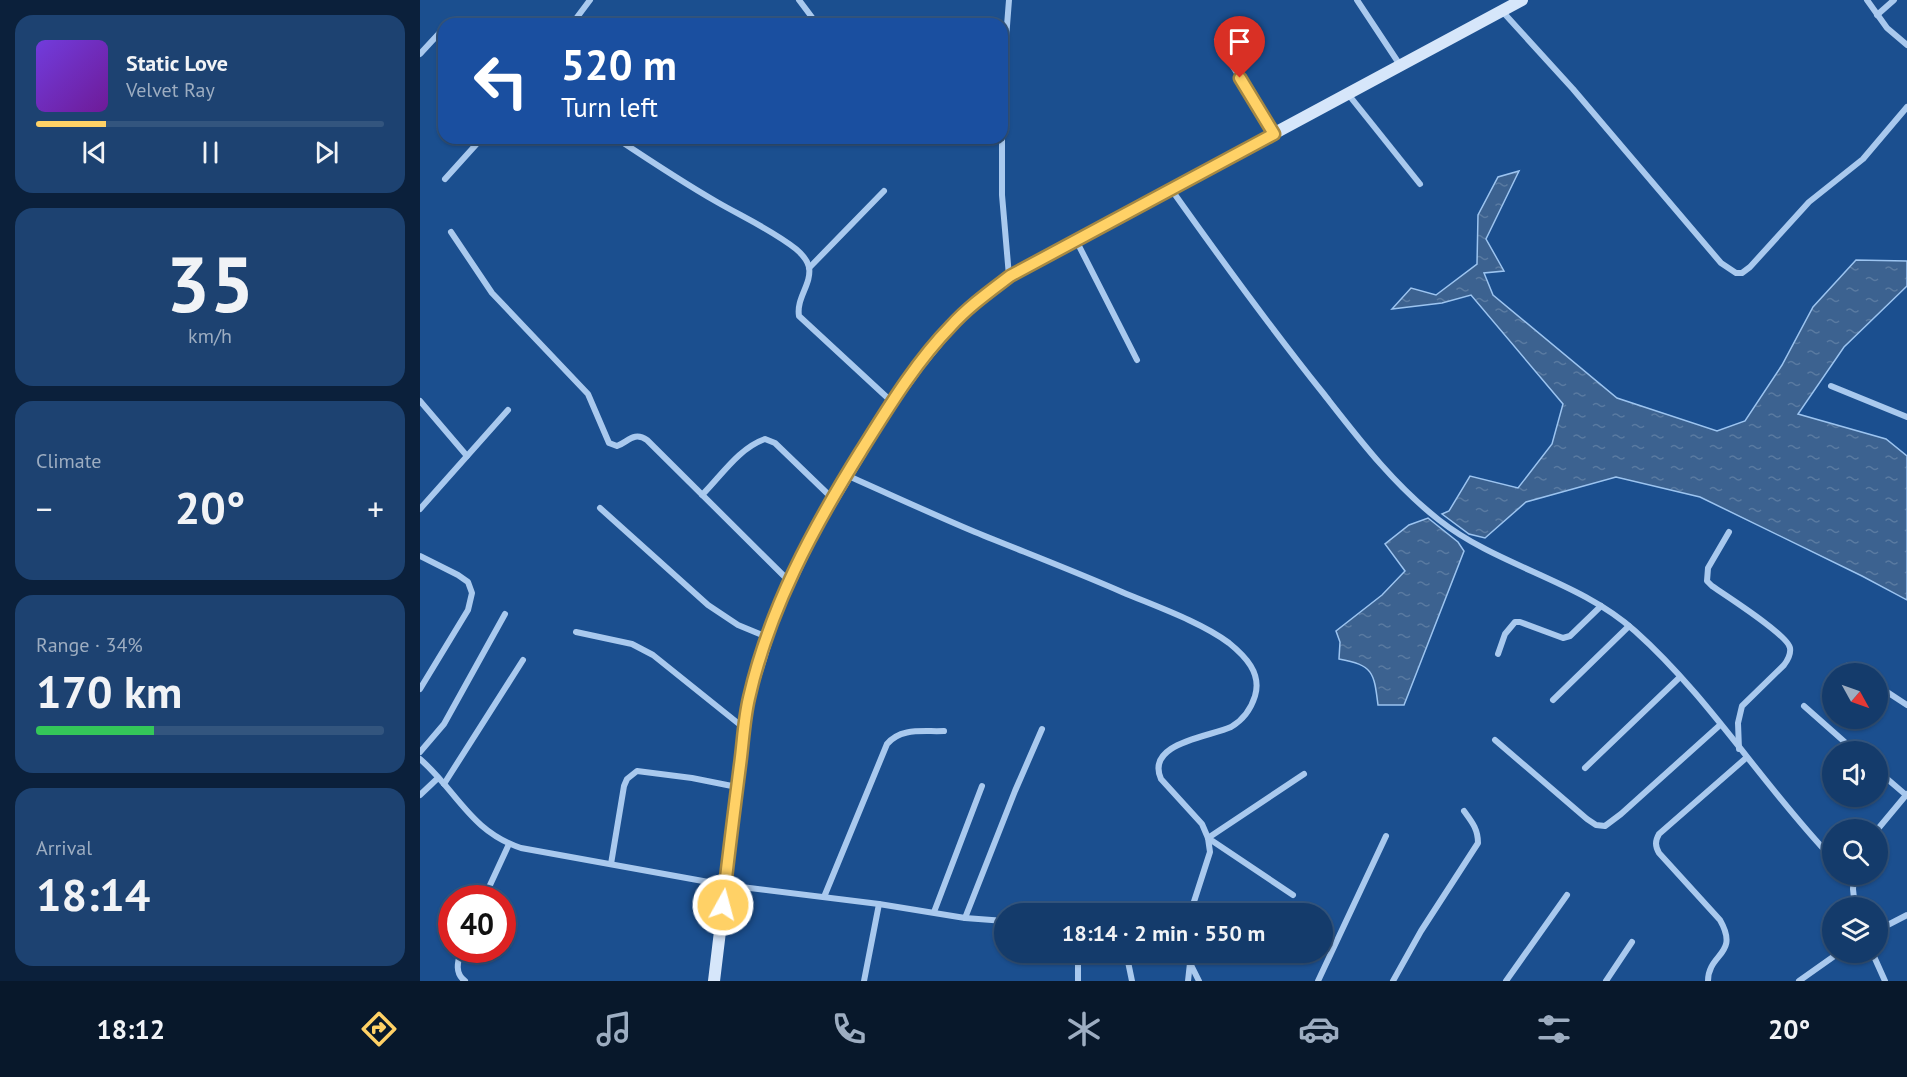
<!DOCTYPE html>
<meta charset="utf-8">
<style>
body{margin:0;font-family:"PT Sans",sans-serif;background:#1d4271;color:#f1f3f6;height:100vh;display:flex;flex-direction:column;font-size:22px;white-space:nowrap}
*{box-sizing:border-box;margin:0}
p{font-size:20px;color:#9dadc1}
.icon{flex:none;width:33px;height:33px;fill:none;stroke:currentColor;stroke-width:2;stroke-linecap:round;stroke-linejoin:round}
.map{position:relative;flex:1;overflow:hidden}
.panel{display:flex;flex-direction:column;gap:15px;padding:15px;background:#0b203b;width:420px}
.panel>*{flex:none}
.guide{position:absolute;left:18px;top:18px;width:570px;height:126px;border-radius:18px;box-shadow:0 2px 4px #0004,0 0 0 2px #33557e;background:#1a4fa0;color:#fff;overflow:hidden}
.needle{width:39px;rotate:130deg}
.tools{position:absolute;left:1402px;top:663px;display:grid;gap:12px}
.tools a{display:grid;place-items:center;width:66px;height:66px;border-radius:50%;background:#143b6b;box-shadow:0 2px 4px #0004,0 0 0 2px #33557e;font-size:30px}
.speed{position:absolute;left:18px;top:885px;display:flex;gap:12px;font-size:30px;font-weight:700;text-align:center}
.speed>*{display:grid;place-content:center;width:78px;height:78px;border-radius:50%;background:#143b6b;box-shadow:0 2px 4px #0004,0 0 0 2px #33557e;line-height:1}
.speed .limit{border:9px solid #d22;background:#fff;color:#111}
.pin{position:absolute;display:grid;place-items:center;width:51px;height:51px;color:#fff;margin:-62px -26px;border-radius:50% 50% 50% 0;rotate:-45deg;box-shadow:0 0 6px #0007}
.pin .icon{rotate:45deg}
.me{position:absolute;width:66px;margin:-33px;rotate:7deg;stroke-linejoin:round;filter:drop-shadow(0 0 4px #0008)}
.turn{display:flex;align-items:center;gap:21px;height:126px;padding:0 24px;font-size:27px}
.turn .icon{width:78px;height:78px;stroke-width:2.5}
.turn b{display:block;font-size:42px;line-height:51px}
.big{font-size:45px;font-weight:700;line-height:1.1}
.panel .card{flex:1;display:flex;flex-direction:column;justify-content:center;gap:9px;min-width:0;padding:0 21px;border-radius:18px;background:#1d4271}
.panel .dial{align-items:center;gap:0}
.dial b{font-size:78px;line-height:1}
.song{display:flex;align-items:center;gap:18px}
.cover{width:72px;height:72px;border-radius:9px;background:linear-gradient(135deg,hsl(260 70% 55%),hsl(280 70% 35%))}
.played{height:6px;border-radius:3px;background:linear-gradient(90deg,#ffd166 20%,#33557e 20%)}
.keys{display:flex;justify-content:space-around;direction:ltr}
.heat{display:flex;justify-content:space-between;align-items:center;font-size:33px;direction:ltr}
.charge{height:9px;border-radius:4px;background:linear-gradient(90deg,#34c759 34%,#33557e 0)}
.trip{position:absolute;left:574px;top:903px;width:339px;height:60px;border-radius:30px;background:#143b6b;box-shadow:0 2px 4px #0004,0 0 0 2px #33557e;font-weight:700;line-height:60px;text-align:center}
.dock{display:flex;height:96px;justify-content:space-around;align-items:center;background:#08182b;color:#9dadc1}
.dock .icon{width:42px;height:42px}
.dock .active{color:#ffd166}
.dock b{font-size:27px;color:#f1f3f6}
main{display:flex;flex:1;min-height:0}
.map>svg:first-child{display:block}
</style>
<main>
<section class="panel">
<div class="card">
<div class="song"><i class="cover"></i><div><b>Static Love</b><p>Velvet Ray</p></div></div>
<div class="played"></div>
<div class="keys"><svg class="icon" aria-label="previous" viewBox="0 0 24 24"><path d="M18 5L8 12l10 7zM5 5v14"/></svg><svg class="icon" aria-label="pause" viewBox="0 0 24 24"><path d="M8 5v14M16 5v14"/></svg><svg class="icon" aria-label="next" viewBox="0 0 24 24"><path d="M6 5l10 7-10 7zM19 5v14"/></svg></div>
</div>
<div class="card dial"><b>35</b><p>km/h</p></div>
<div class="card"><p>Climate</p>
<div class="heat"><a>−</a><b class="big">20°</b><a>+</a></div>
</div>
<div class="card"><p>Range · 34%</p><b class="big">170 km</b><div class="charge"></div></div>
<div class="card"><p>Arrival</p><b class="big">18:14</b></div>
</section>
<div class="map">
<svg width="1487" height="981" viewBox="0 0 1487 981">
<defs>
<pattern id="water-ripples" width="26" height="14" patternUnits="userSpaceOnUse" patternTransform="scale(1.5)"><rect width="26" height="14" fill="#3c6290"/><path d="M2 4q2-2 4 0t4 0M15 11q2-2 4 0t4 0" fill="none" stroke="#597aa1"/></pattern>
</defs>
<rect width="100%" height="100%" fill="#1b4f8f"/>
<!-- water -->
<g fill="url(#water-ripples)" stroke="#9cc4f0" stroke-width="1.5">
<path d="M1099 171 1066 239 1084 271 1064 273 1073 295 1197 398 1297 431 1325 421 1362 365 1393 307 1436 260 1487 261V286L1424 347 1378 414 1466 439 1487 456V600L1442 576 1280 497 1196 477 1106 502 1065 538 1049 534 1022 514 1029 511 1050 476 1098 488 1132 444 1143 404 1051 295 1022 303 972 309 991 288 1016 295 1057 264 1058 215 1078 177Z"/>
<path d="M1008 518 1038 542 1044 551 984 705H958C954 672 953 665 919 659L920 642 916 631 962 595 985 571 965 544 989 525Z"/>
</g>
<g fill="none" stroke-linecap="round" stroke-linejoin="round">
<!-- street -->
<g stroke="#a9c9ee" stroke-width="6">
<path d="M379 0 397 24"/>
<path d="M937 0 980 65"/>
<path d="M1447 0 1467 28 1487 45"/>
<path d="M1082 11 1153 89 1301 263 1316 273H1322L1330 267 1389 202 1443 159 1487 107"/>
<path d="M1457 15 1474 0"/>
<path d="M152 24 170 0"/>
<path d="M797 40 853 133"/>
<path d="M0 54 24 28"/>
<path d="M582 90 589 0"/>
<path d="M928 94 1000 184"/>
<path d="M582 107V195L589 276"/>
<path d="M196 138C229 160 262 182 297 202 323 217 352 230 376 249 382 254 387 259 389 267 392 284 376 298 379 316L472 402"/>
<path d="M25 179 62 138"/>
<path d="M751 189C800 258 850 327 903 393 939 439 973 484 1019 520 1079 567 1158 580 1215 631 1290 698 1343 786 1413 859"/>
<path d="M31 232 72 293 168 394 189 443 197 446C208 442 214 431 227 440L369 581"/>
<path d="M656 240 717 360"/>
<path d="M389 268 464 191"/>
<path d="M1411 386 1487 417"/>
<path d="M0 401 47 456"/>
<path d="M426 475C469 494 512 514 555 532 604 552 654 571 702 592 735 606 781 622 809 643 825 656 842 673 835 696 831 709 823 720 811 727 789 737 725 743 741 779L782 824 788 838 790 852 770 914"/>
<path d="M282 495C301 476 319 448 345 439L355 443 412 498"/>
<path d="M180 508 288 605 318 625 347 637"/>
<path d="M0 509 88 410"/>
<path d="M1309 532 1288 568 1287 581 1292 586C1305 595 1368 635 1370 648 1371 654 1367 661 1364 665L1322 706 1318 723 1319 749"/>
<path d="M0 556 38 575 48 582 52 593 48 610 0 689"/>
<path d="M156 632 212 644 233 655 324 728"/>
<path d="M1078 654 1085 634 1095 622H1100L1143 638 1150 636 1181 606"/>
<path d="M1427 666 1439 674"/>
<path d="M1458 686 1487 705"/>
<path d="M1133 700 1209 626"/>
<path d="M1384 706 1436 752"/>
<path d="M1075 740 1167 819 1176 825 1185 826 1201 814 1300 725"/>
<path d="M0 752 24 724 85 614"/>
<path d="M0 759C37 791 50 831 101 848L305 885 459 904 545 918 585 921"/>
<path d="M1165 768 1260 677"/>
<path d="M1458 771 1486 795"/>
<path d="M24 784 103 660"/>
<path d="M0 795 18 778"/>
<path d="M1457 830 1487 794"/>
<path d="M191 864 204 786 207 779 217 771 272 778 317 787"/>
<path d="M1434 874 1433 889 1435 908"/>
<path d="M873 895 788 838 884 774"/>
<path d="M404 897 467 744C481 727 504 732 524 731"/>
<path d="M64 898 89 844"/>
<path d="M514 912 562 786"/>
<path d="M545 918 595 791 622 729"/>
<path d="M1458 930 1487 915"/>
<path d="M41 950C38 961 34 973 45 981"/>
<path d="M706 952 712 981"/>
<path d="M768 952 770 963 779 981"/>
<path d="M1452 952 1465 981"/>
<path d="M444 981 459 904"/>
<path d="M658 981V952"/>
<path d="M768 981 770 963"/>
<path d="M898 981 966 836"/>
<path d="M973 981 1001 931 1058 843C1058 829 1052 822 1044 811"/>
<path d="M1086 981 1147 895"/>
<path d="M1186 981 1212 942"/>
<path d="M1288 981C1288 953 1320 955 1300 920L1239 853C1235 846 1235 841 1239 834L1326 758"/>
<path d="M1379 981 1420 952"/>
</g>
<!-- secondary -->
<path stroke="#d6e6fa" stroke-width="12" d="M294 981 328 700 355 613 396 528 466 411 499 365 531 326 552 305 589 276 1102 0"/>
</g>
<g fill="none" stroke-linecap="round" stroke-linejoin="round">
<!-- route casing -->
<g stroke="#a68842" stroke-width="15">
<path id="route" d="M303 905C308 858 314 812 320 765 323 743 324 719 329 698 349 609 393 528 441 451 468 408 495 363 531 326 548 307 569 292 590 276L854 134 820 78"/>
</g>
<!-- route -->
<use href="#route" stroke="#ffd166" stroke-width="10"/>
</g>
</svg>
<div class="tools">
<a><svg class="needle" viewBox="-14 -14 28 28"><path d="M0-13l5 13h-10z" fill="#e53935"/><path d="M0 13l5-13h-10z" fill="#9dadc1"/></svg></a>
<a><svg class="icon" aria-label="sound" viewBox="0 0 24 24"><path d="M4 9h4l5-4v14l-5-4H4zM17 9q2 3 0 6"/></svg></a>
<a><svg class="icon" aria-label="search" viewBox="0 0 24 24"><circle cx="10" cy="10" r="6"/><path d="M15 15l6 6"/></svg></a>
<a><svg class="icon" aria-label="layers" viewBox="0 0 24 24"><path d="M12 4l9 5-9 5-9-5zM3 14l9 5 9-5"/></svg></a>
</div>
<div class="speed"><div class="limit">40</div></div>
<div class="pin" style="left:820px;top:78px;background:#d93025"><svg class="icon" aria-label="arrive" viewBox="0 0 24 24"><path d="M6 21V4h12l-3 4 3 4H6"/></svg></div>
<svg class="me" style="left:303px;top:905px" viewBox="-20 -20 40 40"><circle r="17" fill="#ffd166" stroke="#fff" stroke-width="3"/><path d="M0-11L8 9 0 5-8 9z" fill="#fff"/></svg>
<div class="trip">18:14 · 2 min · 550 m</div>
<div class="guide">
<div class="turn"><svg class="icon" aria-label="left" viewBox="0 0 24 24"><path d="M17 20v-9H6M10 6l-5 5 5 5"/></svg><div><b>520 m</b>Turn left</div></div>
</div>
</div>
</main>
<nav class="dock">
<b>18:12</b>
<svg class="icon active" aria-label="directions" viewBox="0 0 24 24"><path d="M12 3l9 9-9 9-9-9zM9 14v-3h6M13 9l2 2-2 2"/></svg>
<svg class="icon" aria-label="music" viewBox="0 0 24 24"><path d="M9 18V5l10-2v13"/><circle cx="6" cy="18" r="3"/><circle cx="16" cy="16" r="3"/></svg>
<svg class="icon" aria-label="phone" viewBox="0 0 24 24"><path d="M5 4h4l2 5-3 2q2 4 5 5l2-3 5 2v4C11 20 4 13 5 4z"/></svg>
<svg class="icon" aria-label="climate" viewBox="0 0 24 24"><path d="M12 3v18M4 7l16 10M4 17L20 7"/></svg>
<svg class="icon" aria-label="car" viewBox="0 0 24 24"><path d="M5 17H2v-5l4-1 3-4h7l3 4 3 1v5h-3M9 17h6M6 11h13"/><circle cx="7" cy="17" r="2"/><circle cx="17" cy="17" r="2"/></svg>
<svg class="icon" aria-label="filters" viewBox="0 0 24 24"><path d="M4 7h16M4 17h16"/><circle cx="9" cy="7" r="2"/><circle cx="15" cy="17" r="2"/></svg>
<b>20°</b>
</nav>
